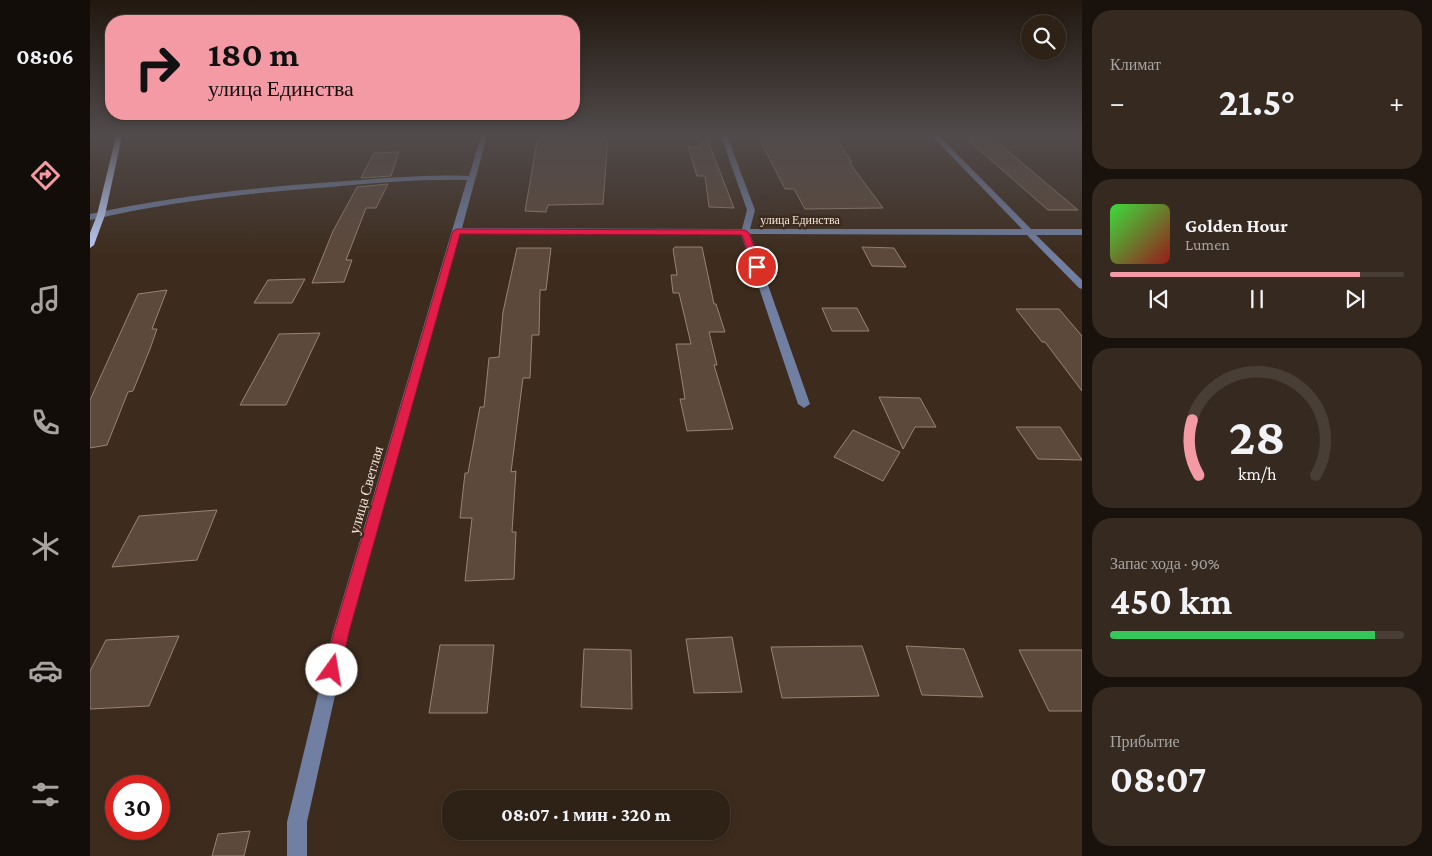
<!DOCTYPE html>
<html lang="ru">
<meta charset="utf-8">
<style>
body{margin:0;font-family:"Crimson Pro",serif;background:#36291f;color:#f1f3f6;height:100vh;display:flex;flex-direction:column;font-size:19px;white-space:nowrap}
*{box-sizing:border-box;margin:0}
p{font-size:16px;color:#a7a3a1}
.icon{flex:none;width:28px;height:28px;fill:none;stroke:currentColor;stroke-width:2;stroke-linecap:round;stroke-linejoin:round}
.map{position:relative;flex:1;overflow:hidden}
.details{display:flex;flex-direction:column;gap:10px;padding:10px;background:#19120c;width:350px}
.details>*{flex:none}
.guide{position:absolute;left:15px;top:15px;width:475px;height:105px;border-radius:20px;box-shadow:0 2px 8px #0003,0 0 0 1px #493e35;background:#f49aa4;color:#111;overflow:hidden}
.controls{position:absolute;left:931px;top:15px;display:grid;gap:10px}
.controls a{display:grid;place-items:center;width:45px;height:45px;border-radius:50%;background:#2e2116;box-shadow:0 2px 8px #0003,0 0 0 1px #493e35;font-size:25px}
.speed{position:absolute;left:15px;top:775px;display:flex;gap:10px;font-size:25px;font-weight:700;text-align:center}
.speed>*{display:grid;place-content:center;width:65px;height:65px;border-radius:50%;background:#2e2116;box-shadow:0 2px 8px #0003,0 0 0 1px #493e35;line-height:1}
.speed .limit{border:8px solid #d22;background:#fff;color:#111}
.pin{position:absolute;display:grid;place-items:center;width:42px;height:42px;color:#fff;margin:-21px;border:2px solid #fff;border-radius:50%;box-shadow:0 1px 5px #0007}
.me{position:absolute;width:55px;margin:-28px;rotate:13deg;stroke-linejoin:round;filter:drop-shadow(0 0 4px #0008)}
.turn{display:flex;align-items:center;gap:18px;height:105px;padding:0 20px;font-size:22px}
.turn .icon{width:65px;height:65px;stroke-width:2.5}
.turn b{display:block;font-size:35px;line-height:42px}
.big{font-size:38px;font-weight:700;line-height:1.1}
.details .card{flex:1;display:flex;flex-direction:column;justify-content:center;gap:8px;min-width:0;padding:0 18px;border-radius:20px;background:#36291f}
.details .dial{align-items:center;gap:0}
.dial svg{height:130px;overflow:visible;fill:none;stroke:#493e35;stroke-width:7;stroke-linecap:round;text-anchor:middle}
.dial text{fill:#f1f3f6;stroke:none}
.song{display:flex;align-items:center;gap:15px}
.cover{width:60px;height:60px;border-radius:8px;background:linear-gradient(135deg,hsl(120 70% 55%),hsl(0 70% 35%))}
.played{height:5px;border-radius:2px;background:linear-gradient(90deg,#f49aa4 85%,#493e35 85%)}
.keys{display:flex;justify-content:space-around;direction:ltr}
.heat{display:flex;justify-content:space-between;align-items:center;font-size:28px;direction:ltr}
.charge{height:8px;border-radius:4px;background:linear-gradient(90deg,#34c759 90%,#493e35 0)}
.trip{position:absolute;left:352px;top:790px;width:288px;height:50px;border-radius:20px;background:#2e2116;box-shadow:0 2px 8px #0003,0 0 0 1px #493e35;font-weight:700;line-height:50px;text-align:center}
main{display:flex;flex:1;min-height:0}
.tab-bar{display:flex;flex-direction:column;width:90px;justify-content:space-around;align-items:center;background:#120d09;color:#a7a3a1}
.tab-bar .icon{width:35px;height:35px}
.tab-bar .on{color:#f49aa4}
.tab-bar b{font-size:22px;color:#f1f3f6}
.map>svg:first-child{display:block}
</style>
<main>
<nav class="tab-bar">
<b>08:06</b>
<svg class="icon on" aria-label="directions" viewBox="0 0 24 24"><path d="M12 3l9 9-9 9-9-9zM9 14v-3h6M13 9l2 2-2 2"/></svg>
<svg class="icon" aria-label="music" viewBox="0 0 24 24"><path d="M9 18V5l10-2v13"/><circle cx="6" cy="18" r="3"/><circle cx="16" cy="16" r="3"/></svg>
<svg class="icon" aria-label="phone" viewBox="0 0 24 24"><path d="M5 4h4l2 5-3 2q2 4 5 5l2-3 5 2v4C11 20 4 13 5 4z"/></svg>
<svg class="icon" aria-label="climate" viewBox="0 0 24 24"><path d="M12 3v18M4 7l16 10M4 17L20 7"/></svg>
<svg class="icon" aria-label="car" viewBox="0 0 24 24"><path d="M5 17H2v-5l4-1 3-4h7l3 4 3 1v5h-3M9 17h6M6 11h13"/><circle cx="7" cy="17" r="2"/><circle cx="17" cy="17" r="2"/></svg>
<svg class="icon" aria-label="filters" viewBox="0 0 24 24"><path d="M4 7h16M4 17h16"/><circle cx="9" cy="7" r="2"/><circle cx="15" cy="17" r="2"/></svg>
</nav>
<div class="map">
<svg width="992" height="856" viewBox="0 0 992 856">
<rect width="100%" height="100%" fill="#3d2c1e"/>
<!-- building -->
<g fill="#5d493b" stroke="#998373">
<path d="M448 136H516L518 138 513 204 458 205 456 212 435 211Z"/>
<path d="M668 136H744L762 162H759L793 208 715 209 704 189H695Z"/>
<path d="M882 136H900L988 210H958L879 141Z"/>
<path d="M618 141 644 208 619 207 615 176H607L598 147H610V143Z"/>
<path d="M309 152 301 176 271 178 284 153Z"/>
<path d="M298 184 286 208H276L256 260H262L254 282 222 283 243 231 267 187Z"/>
<path d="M585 247H612L624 304H626L635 332H619L627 365H624L643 429 597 431 590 399H595L586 344H601L589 293H583L581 275H587L583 249Z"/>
<path d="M772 247 804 248 816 267 782 266Z"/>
<path d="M427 248H461L456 290H450L449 335H442L440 378H433L421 472 426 471 422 532H426L424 579 375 581 382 518H370L375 473H378L390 407H394L399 358 409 357 413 312Z"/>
<path d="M215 279 202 303H164L178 280Z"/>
<path d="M77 290 62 329H67L60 349 43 391 38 392 17 445 0 448V400L48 294Z"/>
<path d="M732 308H767L779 331H742Z"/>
<path d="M926 309H969L992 336V391L955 342H952Z"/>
<path d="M230 333 196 405H150L189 334Z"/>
<path d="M789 397 830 398 846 427H825L813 449Z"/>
<path d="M926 427H970L992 460 948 459Z"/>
<path d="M763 430 810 452 793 481 744 457Z"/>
<path d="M127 510 107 560 22 567 49 516Z"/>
<path d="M89 636 59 706 0 709V671L16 640Z"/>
<path d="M642 637 652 692 604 693 596 639Z"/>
<path d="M350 645H404L397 713H339Z"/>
<path d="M772 646 789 696 692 698 681 647Z"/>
<path d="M816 646 874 649 893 697 832 695Z"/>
<path d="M494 649 541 650 542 709 491 707Z"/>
<path d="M929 650H992V711H959Z"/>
<path d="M160 831 154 856H122L128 834Z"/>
</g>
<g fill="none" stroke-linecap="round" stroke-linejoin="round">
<!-- minor -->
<path fill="#707fa2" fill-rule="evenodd" d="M391 136H397L372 228 652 229 657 210 631 136H637L665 210 660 229H932L842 136H849L941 229H992V235H946L992 280V289L989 288 937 235 660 234 720 404 714 408 708 404 651 234H370L259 632 217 822V856H197V822L243 632 377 180C332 179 286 183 241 187 160 193 79 201 0 220V214C80 197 160 188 242 182 287 179 333 174 379 176Z"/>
<!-- major -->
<path fill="#bccefa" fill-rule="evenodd" d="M26 136H32L15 215 4 245 0 248V233L7 215Z"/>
</g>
<!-- sky -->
<linearGradient id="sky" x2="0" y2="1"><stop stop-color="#221810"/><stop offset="0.53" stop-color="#514b4c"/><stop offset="1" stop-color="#514b4c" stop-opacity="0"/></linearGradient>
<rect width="992" height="256" fill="url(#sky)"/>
<!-- route -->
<path fill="#e11d48" stroke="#92132f" d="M367 229 655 230 659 233 671 267 667 269 663 267 652 235 370 234 259 632 250 670 248 675 242 678 237 675 235 670 244 632 363 231Z"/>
<g text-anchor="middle" stroke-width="5" stroke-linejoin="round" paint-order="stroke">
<!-- far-street labels -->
<g font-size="12" fill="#efe3da" stroke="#3d2c1e">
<text x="710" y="224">улица Единства</text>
</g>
<!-- street labels -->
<g font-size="15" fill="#efe3da" stroke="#3d2c1e">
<text transform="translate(276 490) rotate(-74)" y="5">улица Светлая</text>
</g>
</g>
</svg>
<div class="controls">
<a><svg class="icon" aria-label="search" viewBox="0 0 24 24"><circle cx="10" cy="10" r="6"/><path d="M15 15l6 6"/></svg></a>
</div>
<div class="speed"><div class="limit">30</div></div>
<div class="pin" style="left:667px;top:267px;background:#d93025"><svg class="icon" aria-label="arrive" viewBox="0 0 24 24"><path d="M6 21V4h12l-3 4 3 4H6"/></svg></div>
<svg class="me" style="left:242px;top:670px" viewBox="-20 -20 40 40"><circle r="19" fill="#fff"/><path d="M0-13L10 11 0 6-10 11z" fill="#e11d48"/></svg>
<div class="trip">08:07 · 1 мин · 320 m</div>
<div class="guide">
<div class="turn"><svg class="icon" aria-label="right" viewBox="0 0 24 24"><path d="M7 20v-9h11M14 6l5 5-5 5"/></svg><div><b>180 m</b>улица Единства</div></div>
</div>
</div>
<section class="details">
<div class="card"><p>Климат</p>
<div class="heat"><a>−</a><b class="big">21.5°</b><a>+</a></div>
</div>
<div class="card">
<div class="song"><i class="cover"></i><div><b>Golden Hour</b><p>Lumen</p></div></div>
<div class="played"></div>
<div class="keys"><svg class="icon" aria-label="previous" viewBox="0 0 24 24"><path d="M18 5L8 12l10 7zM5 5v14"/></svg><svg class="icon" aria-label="pause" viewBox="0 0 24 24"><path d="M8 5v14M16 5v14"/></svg><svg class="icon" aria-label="next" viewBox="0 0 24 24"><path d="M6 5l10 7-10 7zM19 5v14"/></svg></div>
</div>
<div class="card dial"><svg viewBox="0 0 100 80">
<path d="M14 69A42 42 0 1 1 86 69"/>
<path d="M14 69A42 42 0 0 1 10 35" stroke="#f49aa4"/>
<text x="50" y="56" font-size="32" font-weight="700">28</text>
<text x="50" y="72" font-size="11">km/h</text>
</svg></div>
<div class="card"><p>Запас хода · 90%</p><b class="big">450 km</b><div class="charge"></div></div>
<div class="card"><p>Прибытие</p><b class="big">08:07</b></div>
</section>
</main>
